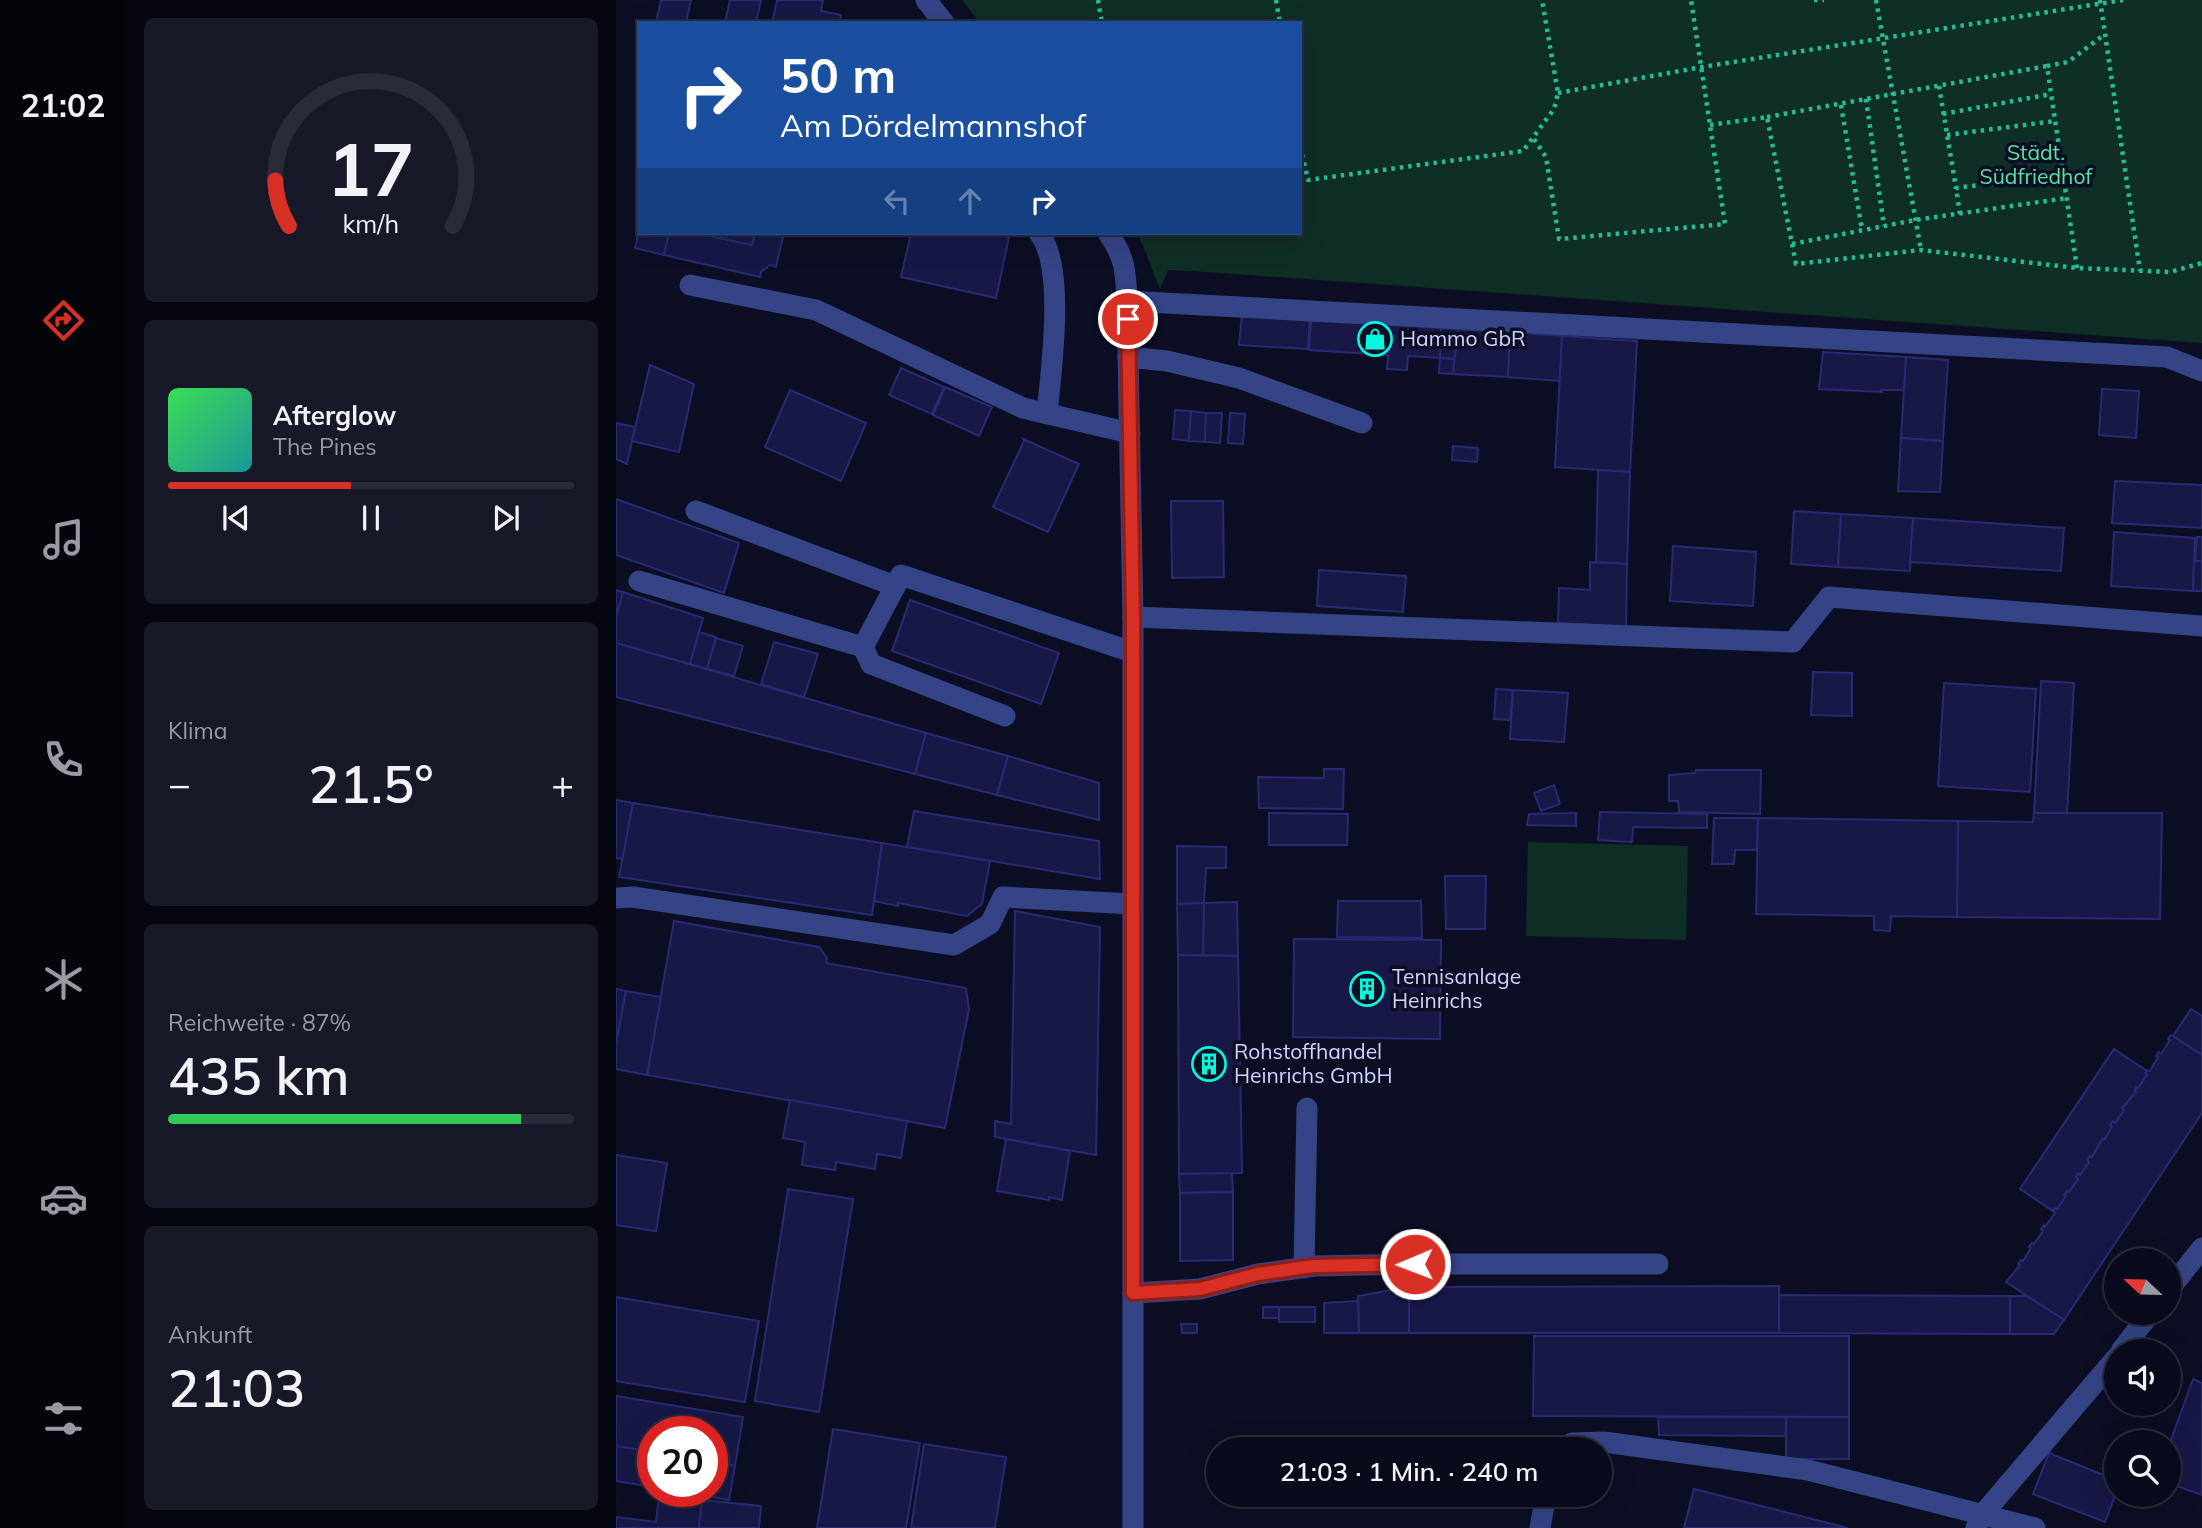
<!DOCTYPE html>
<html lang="de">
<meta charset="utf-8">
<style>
body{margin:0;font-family:Mulish,sans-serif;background:#171828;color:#f1f3f6;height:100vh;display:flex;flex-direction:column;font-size:26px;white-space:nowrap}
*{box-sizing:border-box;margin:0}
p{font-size:23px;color:#999aa3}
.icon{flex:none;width:38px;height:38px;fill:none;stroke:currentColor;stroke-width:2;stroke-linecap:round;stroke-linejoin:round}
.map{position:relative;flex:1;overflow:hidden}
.details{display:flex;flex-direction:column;gap:18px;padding:18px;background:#05060f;width:490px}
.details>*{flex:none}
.banner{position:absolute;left:21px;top:21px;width:665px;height:214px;border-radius:0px;box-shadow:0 7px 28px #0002,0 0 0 2px #292b3a;background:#1a4fa0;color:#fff;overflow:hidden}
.needle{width:46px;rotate:292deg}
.buttons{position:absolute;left:1488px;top:1248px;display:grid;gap:14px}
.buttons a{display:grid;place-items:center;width:77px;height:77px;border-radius:50%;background:#090a1b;box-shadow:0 7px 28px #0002,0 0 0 2px #292b3a;font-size:35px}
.speed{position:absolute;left:21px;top:1416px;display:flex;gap:14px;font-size:35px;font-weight:700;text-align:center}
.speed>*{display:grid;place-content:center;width:91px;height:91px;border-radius:50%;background:#090a1b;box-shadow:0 7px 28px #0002,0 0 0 2px #292b3a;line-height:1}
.speed .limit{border:10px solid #d22;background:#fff;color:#111}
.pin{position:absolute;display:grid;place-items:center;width:60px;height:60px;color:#fff;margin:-30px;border:4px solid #fff;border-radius:50%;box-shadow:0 2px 7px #0007}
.me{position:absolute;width:77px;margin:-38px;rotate:269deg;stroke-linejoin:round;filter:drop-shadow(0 0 5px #0008)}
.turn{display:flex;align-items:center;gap:24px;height:147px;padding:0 28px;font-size:32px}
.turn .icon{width:91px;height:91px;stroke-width:2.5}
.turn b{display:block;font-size:49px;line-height:60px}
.lanes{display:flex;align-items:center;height:66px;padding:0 28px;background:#0003;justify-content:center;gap:35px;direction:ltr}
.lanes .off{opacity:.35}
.big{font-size:52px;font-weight:600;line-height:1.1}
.details .tile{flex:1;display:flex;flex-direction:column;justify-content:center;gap:10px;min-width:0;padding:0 24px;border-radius:10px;background:#171828}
.details .dial{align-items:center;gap:0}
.dial svg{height:182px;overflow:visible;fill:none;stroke:#292b3a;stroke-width:7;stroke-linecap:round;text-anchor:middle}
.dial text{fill:#f1f3f6;stroke:none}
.song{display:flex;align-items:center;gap:21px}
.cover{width:84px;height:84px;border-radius:10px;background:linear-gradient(135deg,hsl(130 70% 55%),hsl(180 70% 35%))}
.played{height:7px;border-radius:4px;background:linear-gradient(90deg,#d93025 45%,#292b3a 45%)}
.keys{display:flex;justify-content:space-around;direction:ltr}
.heat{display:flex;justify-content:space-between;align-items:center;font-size:38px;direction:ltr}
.charge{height:10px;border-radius:5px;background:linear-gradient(90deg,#34c759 87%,#292b3a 0)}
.trip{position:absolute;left:590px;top:1437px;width:406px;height:70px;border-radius:35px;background:#090a1b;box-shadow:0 7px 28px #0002,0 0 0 2px #292b3a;font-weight:600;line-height:70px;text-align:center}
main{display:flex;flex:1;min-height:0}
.tab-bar{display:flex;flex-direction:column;width:126px;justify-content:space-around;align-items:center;background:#04040b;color:#999aa3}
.tab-bar .icon{width:49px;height:49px}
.tab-bar .current{color:#d93025}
.tab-bar b{font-size:32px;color:#f1f3f6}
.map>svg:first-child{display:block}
</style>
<main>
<nav class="tab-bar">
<b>21:02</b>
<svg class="icon current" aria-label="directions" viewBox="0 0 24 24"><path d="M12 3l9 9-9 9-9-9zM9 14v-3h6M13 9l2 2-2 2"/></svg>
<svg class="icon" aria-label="music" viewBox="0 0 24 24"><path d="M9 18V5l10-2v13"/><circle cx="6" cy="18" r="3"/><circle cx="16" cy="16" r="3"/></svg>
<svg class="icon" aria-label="phone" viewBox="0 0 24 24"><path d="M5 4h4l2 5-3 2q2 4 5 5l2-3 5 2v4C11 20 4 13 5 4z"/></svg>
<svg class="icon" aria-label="climate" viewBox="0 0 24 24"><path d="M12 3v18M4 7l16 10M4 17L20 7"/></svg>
<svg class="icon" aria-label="car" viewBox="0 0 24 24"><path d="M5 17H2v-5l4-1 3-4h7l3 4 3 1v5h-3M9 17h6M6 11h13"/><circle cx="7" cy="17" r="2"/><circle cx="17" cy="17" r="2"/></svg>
<svg class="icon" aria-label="filters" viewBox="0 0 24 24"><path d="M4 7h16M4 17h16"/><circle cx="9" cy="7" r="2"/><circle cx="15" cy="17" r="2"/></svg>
</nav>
<section class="details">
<div class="tile dial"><svg viewBox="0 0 100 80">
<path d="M14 69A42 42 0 1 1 86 69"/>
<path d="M14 69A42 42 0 0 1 8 49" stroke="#d93025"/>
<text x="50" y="56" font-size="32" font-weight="700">17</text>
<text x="50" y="72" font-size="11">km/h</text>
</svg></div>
<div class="tile">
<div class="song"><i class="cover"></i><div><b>Afterglow</b><p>The Pines</p></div></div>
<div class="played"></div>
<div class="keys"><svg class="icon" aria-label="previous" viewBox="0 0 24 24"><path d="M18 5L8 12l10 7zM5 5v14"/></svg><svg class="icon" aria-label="pause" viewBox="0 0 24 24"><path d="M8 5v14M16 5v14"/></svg><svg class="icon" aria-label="next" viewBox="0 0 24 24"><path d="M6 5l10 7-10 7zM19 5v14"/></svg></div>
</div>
<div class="tile"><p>Klima</p>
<div class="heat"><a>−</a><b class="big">21.5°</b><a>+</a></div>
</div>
<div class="tile"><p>Reichweite · 87%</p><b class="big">435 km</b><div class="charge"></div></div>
<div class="tile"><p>Ankunft</p><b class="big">21:03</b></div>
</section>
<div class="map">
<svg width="1586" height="1528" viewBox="0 0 1586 1528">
<rect width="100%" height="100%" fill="#0c0e24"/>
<!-- green -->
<g fill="#0f2e26">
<path d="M346 0H1586V343L577 271 552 270 544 289 522 233H684V23H364Z"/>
<path d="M912 842 1072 846 1070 940 910 936Z"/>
</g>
<!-- building -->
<g fill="#171846" stroke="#282a73" stroke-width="2">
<path d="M45 0H75L70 23H40Z"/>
<path d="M114 0H145L140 23H109Z"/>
<path d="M161 0H207L205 11 225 15 224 23H156Z"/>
<path d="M23 231 53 233 48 255 19 248Z"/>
<path d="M53 233H80L136 245 139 233H168L160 267 154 265 145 272 144 277 48 255Z"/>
<path d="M80 233H139L136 245Z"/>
<path d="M295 233H376L393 237 380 298 285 277Z"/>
<path d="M626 314 694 318 692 349 623 345Z"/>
<path d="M695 319 825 328 824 358 792 356 791 370 771 369 772 355 693 350Z"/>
<path d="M825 328 842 329 840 359 824 358Z"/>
<path d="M842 329 894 332 892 377 837 374Z"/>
<path d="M894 332 946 336 944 381 892 377Z"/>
<path d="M946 336 1021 341 1014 472 939 467Z"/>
<path d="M1207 352 1290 357 1288 390H1265L1266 392 1203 389Z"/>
<path d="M1290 357 1332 360 1327 441 1285 438Z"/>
<path d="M824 358 838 359 837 374 823 373Z"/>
<path d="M34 365 78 384 63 452 16 441Z"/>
<path d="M285 368 328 387 316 414 273 395Z"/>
<path d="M329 387 376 407 363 436 317 415Z"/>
<path d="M1486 389 1523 391 1520 438 1483 435Z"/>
<path d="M174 390 250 423 225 481 149 447Z"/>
<path d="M559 410 575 411 573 441 557 439Z"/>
<path d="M575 411 590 413 589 442 573 441Z"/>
<path d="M590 413H606L604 443 589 442Z"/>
<path d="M614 413 629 414 627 444 612 443Z"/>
<path d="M0 423 19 427 11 464 0 459Z"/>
<path d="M1285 438 1327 441 1324 492 1282 491Z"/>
<path d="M407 439 463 464 432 532 377 507 408 441Z"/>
<path d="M837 446 862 448 861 462 836 460Z"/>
<path d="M982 470 1014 472 1011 564 980 562Z"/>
<path d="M1499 481 1586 485V528L1496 523Z"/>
<path d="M0 499 123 543 108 593 0 555Z"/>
<path d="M555 501H607L608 577 556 578Z"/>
<path d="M1178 511 1225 514 1222 567 1175 564Z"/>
<path d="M1225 514 1297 518 1294 571 1222 567Z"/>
<path d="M1297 518 1448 528 1445 571 1294 562Z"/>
<path d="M1498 532 1579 538 1577 591 1495 586Z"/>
<path d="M1581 537H1586V561H1579Z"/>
<path d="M1057 546 1140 552 1137 606 1054 601Z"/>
<path d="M1578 561H1586V591H1577Z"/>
<path d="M974 562 1011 564 1010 627 942 623 943 588 974 590Z"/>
<path d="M703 570 790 576 787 612 701 606Z"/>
<path d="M0 590 7 592 0 618Z"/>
<path d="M7 592 87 618 74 664 0 643V618Z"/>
<path d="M294 600 443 653 425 704 276 651Z"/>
<path d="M83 632 100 637 91 669 74 664Z"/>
<path d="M100 638 127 646 118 676 91 669Z"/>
<path d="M158 642 202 654 188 697 145 684Z"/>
<path d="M0 643 310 733 299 774 0 697Z"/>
<path d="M1197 672 1236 673V716L1195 715Z"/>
<path d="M1425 681 1458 683 1451 814 1418 813Z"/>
<path d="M1328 683 1420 689 1414 792 1322 786Z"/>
<path d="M880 689 897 690 894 720 878 719Z"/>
<path d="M897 690 952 693 948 742 894 739Z"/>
<path d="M310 733 392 756 381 795 299 774Z"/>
<path d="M392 756 483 783V820L381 795Z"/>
<path d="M708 769H728L727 809 643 808 642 777 708 778Z"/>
<path d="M1080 770H1145L1144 814 1063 812 1062 801H1053V775L1079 773Z"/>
<path d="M938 785 944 804 925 811 918 793Z"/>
<path d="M0 800 17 803 7 859 0 858Z"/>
<path d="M17 803 266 843 256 915 3 877Z"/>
<path d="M298 811 483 841 484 879 291 847Z"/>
<path d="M984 812 1091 814V828L1017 827 1016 842 982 840Z"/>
<path d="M653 813 732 814 731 845H653Z"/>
<path d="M960 813V826L911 825 913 814Z"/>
<path d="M1418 813H1546L1544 919 1341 917 1342 821 1417 822Z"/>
<path d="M1098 818H1142L1141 850H1119L1118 864H1096Z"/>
<path d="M1142 818 1342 821 1341 917 1275 916 1274 931 1258 930V916L1140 914Z"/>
<path d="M266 843 374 861 366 904 351 916 282 903V906L258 901Z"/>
<path d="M561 846 610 847V868H590L588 903 561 904Z"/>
<path d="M829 876H870L869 929H830Z"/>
<path d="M722 901H805L806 938 721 937Z"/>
<path d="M621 902 622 956 587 955 588 903Z"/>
<path d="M588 903 587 955H562L561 904Z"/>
<path d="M399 911 484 927 480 1155 379 1137V1121L395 1124Z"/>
<path d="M58 921 203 947 211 958 210 963 350 988 353 1009 329 1128 31 1075Z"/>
<path d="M678 939 825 940 824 1039 677 1037Z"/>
<path d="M562 955 622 956 626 1173 563 1174Z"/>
<path d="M0 989 10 991 0 1044Z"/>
<path d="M10 991 45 997 31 1075 0 1069V1044Z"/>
<path d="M1575 1009 1586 1016V1055L1557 1036Z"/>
<path d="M1555 1035 1586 1055V1113L1448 1320 1390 1282 1404 1265 1402 1264 1405 1260 1407 1261 1415 1248 1413 1247 1416 1243 1418 1244 1427 1231 1425 1229 1428 1225 1429 1227 1439 1213 1437 1211 1439 1208 1441 1209 1450 1196 1448 1195 1451 1191 1453 1192 1462 1179 1460 1177 1462 1173 1464 1175 1473 1162 1471 1160 1474 1156 1476 1157 1486 1139 1488 1140 1496 1127 1494 1125 1497 1121 1499 1123 1508 1110 1506 1108 1520 1092 1518 1091 1520 1087 1522 1088 1531 1075 1529 1073 1531 1071H1534L1542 1057 1540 1056 1543 1052 1545 1054 1554 1040 1552 1039Z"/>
<path d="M1498 1049 1531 1071 1529 1073 1531 1075 1522 1088 1520 1087 1518 1091 1520 1092 1506 1108 1508 1110 1499 1123 1497 1121 1494 1125 1496 1127 1488 1140 1486 1139 1476 1157 1474 1156 1471 1160 1473 1162 1464 1175 1462 1173 1460 1177 1462 1179 1453 1192 1451 1191 1448 1195 1450 1196 1441 1209 1439 1208 1437 1211 1404 1189Z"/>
<path d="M174 1100 291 1121 285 1158 261 1154 259 1169 220 1162 219 1170 186 1165 189 1142 167 1138Z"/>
<path d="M390 1139 454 1151 446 1200 433 1197V1200L381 1191Z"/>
<path d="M0 1155 51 1163 40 1231 0 1225Z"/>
<path d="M616 1173 617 1192 564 1193 563 1174Z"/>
<path d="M172 1189 237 1199 203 1412 139 1401Z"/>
<path d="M617 1192V1260L564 1261V1193Z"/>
<path d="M1163 1286V1333H793V1287Z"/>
<path d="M793 1287V1333H743L742 1296Z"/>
<path d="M1163 1295 1394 1296V1334L1163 1333Z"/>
<path d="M1394 1296H1411L1448 1320 1438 1334H1394Z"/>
<path d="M0 1297 143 1321 129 1402 0 1381Z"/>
<path d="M742 1301 743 1333H708V1303Z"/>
<rect x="647" y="1307" width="16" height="11"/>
<rect x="663" y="1307" width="36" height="15"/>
<path d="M565 1324H581V1333H566Z"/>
<path d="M918 1336H1233V1417L917 1416Z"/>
<path d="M1577 1379 1586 1383V1495L1552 1483V1448Z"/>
<path d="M0 1396 127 1417 119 1466 96 1462V1432H37V1452L0 1446Z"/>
<path d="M1042 1417H1170V1436L1043 1435Z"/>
<rect x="1170" y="1417" width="63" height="42"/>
<path d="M217 1429 304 1443 290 1528H201Z"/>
<path d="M308 1444 390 1457 379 1528H295Z"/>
<path d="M0 1446 37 1452V1487L0 1481Z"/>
<path d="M1433 1453 1500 1480V1493L1489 1522 1417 1494Z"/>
<path d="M96 1462 119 1466 113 1500 62 1491H96Z"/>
<path d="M1078 1489 1232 1528H1068Z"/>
<path d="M43 1495 86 1500 83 1528H0V1517L40 1522Z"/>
<path d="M86 1500 145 1506 143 1528H83Z"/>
</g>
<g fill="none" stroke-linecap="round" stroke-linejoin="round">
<!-- path -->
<g stroke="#27bb91" stroke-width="4.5" stroke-dasharray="3.5 5" stroke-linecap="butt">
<path d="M482 0 486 23"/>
<path d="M660 0 664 23"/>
<path d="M1198 0H1208"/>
<path d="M1260 0 1305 250"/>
<path d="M1484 0 1524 271"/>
<path d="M1323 86 1340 188"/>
<path d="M942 93 1086 67 1507 0"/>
<path d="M1250 99 1268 226"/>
<path d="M1225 105 1246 230"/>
<path d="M1327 114 1435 94"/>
<path d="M1151 117 1431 66"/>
<path d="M1094 125 1151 117 1180 264 1305 250 1461 268 1554 272 1586 263"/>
<path d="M1331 135 1439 121"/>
<path d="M918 139 930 157 943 239 1109 224 1075 0"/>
<path d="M684 146 692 180 907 151 938 109 942 93 926 0"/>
<path d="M1344 214 1340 188 1447 174"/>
<path d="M1176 244 1299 220 1451 198"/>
<path d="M1461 268 1431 66 1452 62 1489 34"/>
</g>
<!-- minor -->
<g stroke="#354486" stroke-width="21">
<path d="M310 0 328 23"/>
<path d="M423 233C450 267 435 371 431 414"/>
<path d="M492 233C509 257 510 272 511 301L517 617V1528"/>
<path d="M74 285 200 310 407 408 514 433"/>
<path d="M511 301 1551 357 1586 371"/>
<path d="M512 357 551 361 623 378 746 423"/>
<path d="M80 511 279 586"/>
<path d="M23 581 247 647"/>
<path d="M517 617 1177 642 1213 597 1586 626"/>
<path d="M389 716 255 664 247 647 285 575 516 652"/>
<path d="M0 898 17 897 338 945 374 924 387 897 516 904"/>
<path d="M688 1268 691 1108"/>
<path d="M1552 1291 1586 1248"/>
<path d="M517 1293 584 1289 642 1274 698 1266 799 1264H1042"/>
<path d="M1505 1351 1535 1312"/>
<path d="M946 1449 956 1443 988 1442 1192 1470 1419 1528"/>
<path d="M924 1528 930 1494"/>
<path d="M1360 1528 1367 1514 1500 1358"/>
</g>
</g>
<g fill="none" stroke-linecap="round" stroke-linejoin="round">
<!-- route casing -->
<g stroke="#8d1f18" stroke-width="18">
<path id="route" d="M512 319 517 617V1293L584 1289 642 1274 698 1266 799 1264"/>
</g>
<!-- route -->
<use href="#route" stroke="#d93025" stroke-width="12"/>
</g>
<!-- icons -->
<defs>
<g id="shop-ring" transform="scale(1.75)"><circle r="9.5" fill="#0c0e24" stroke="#00fadb" stroke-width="1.5"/><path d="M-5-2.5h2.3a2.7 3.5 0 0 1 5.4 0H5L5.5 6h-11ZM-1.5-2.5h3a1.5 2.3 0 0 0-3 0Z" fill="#00fadb"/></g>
<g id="building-ring" transform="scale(1.75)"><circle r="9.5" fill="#0c0e24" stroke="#00fadb" stroke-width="1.5"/><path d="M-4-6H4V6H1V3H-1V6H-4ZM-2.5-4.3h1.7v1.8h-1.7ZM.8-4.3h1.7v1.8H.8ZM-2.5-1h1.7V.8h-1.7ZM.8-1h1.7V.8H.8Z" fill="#00fadb"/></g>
</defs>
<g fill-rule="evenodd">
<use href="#shop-ring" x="759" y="339"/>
<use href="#building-ring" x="751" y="989"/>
<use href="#building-ring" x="593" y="1064"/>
</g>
<g text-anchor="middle" stroke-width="7" stroke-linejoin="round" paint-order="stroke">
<!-- park labels -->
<g font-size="21" fill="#54e6a1" stroke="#0c0e24">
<text x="1420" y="160">Städt.<tspan x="1420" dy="24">Südfriedhof</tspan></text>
</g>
<!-- poi labels -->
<g font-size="21" fill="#cfd4ff" stroke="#0c0e24" text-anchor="start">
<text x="784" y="346">Hammo GbR</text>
<text x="776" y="984">Tennisanlage<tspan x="776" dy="24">Heinrichs</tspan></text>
<text x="618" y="1059">Rohstoffhandel<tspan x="618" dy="24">Heinrichs GmbH</tspan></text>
</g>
</g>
</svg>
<div class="buttons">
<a><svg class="needle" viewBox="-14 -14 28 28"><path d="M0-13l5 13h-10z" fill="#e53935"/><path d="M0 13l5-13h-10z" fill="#999aa3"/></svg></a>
<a><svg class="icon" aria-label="sound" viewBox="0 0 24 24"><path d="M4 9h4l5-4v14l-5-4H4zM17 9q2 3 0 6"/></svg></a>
<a><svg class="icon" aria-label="search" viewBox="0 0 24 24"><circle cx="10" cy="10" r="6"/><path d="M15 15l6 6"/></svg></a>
</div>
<div class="speed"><div class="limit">20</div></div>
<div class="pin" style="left:512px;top:319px;background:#d93025"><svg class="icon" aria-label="arrive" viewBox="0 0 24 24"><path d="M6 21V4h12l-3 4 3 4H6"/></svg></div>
<svg class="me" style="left:799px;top:1264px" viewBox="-20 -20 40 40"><circle r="17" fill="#d93025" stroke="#fff" stroke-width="3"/><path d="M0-11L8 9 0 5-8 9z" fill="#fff"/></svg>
<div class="trip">21:03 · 1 Min. · 240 m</div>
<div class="banner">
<div class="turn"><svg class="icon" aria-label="right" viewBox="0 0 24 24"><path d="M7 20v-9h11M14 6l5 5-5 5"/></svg><div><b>50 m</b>Am Dördelmannshof</div></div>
<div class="lanes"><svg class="icon off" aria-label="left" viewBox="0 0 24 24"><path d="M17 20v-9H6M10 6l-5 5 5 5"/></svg><svg class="icon off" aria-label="ahead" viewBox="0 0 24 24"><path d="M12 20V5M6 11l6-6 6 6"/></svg><svg class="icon" aria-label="right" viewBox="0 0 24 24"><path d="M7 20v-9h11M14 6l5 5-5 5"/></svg></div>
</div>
</div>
</main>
